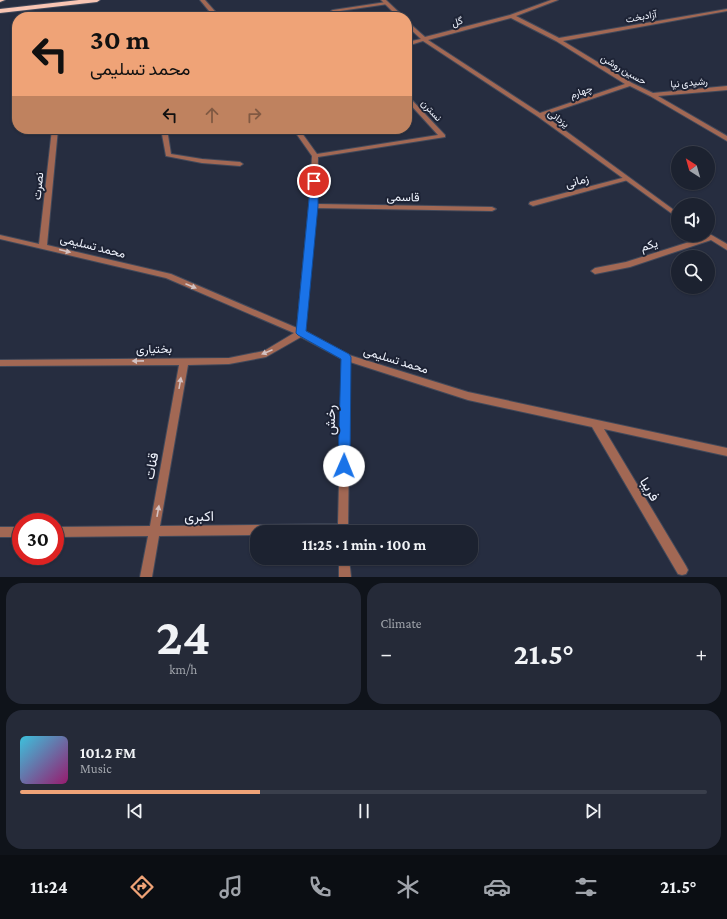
<!DOCTYPE html>
<meta charset="utf-8">
<style>
body{margin:0;font-family:"Crimson Pro",Vazirmatn,serif;background:#252a38;color:#f1f3f6;height:100vh;display:flex;flex-direction:column;font-size:15px;white-space:nowrap}
*{box-sizing:border-box;margin:0}
p{font-size:13px;color:#a0a4ab}
.icon{flex:none;width:22px;height:22px;fill:none;stroke:currentColor;stroke-width:2;stroke-linecap:round;stroke-linejoin:round}
.map{position:relative;height:577px;overflow:hidden}
.panel{display:flex;flex-direction:column;gap:6px;padding:6px;background:#0f131a;flex:1}
.panel>*{flex:none}
.top-card{position:absolute;left:12px;top:12px;width:400px;height:122px;border-radius:16px;box-shadow:0 1px 3px #0004,0 0 0 1px #3a3f4c;background:#efa377;color:#111;overflow:hidden}
.needle{width:26px;rotate:323deg}
.fabs{position:absolute;left:671px;top:146px;display:grid;gap:8px}
.fabs a{display:grid;place-items:center;width:44px;height:44px;border-radius:50%;background:#1c2230;box-shadow:0 1px 3px #0004,0 0 0 1px #3a3f4c;font-size:20px}
.speed{position:absolute;left:12px;top:513px;display:flex;gap:8px;font-size:20px;font-weight:700;text-align:center}
.speed>*{display:grid;place-content:center;width:52px;height:52px;border-radius:50%;background:#1c2230;box-shadow:0 1px 3px #0004,0 0 0 1px #3a3f4c;line-height:1}
.speed .limit{border:6px solid #d22;background:#fff;color:#111}
.pin{position:absolute;display:grid;place-items:center;width:34px;height:34px;color:#fff;margin:-17px;border:2px solid #fff;border-radius:50%;box-shadow:0 1px 4px #0007}
.me{position:absolute;width:44px;margin:-22px;rotate:1deg;stroke-linejoin:round;filter:drop-shadow(0 0 3px #0008)}
.turn{display:flex;align-items:center;gap:14px;height:84px;padding:0 12px;font-size:18px}
.turn .icon{width:52px;height:52px;stroke-width:2.5}
.turn b{display:block;font-size:28px;line-height:34px}
.lanes{display:flex;align-items:center;height:38px;padding:0 12px;background:#0003;justify-content:center;gap:20px;direction:ltr}
.lanes .off{opacity:.35}
.big{font-size:30px;font-weight:700;line-height:1.1}
.panel .card{flex:1;display:flex;flex-direction:column;justify-content:center;gap:6px;min-width:0;padding:0 14px;border-radius:16px;background:#252a38}
.panel .dial{align-items:center;gap:0}
.dial b{font-size:52px;line-height:1}
.song{display:flex;align-items:center;gap:12px}
.cover{width:48px;height:48px;border-radius:6px;background:linear-gradient(135deg,hsl(190 70% 55%),hsl(320 70% 35%))}
.played{height:4px;border-radius:2px;background:linear-gradient(90deg,#efa377 35%,#3a3f4c 35%)}
.keys{display:flex;justify-content:space-around;direction:ltr}
.heat{display:flex;justify-content:space-between;align-items:center;font-size:22px;direction:ltr}
.panel .tiles{flex:1;display:grid;gap:6px;grid-template-columns:1fr 1fr}
.card:last-child{grid-column:span 2}
.trip{position:absolute;left:250px;top:525px;width:228px;height:40px;border-radius:16px;background:#1c2230;box-shadow:0 1px 3px #0004,0 0 0 1px #3a3f4c;font-weight:700;line-height:40px;text-align:center}
.tabs{display:flex;height:64px;justify-content:space-around;align-items:center;background:#0b0e13;color:#a0a4ab}
.tabs .icon{width:28px;height:28px}
.tabs .selected{color:#efa377}
.tabs b{font-size:18px;color:#f1f3f6}
.map>svg:first-child{display:block}
</style>
<div class="map">
<svg width="727" height="577" viewBox="0 0 727 577">
<rect width="100%" height="100%" fill="#262d40"/>
<g fill="none" stroke-linecap="round" stroke-linejoin="round">
<!-- service casing -->
<g stroke="#42495a" stroke-width="2">
<g id="service">
<path d="M386 2H388V4L333 12 331 11 333 10Z"/>
<path d="M626 177 629 179 628 180 533 206 529 204 530 202Z"/>
</g>
</g>
<!-- minor casing -->
<g stroke="#42495a" stroke-width="2">
<g id="minor">
<path d="M200 0H205L220 17H214Z"/>
<path d="M381 0H386L404 17H398Z"/>
<path d="M551 0H558L516 16 559 38 727 9V11L563 41 632 83 653 93 727 86V90L658 96 727 136V141L650 96 630 86 544 115 678 213V218L537 116 423 41 407 46V42L421 39 407 26V21L425 37 510 15ZM511 18 556 41 625 84 540 113 428 40Z"/>
<path d="M407 96 409 97 445 135V137L318 157 317 204 492 207 496 209 492 211 316 208 305 331 349 355 468 392 727 448V456L604 429 686 566 688 570 686 574 682 575 678 574 592 427 468 400 350 362 348 532H257V535L159 536 152 577H140L148 536 55 537V527L150 526 179 365 0 366V360L229 358 264 351 294 333 166 278 0 239V235L39 244 52 129H58L47 245 171 274 297 328 309 206 312 156 293 129H299L317 154 438 135 407 101ZM301 337 342 359 338 524 160 526 188 365 229 364 266 357Z"/>
<path d="M161 129H167L171 154 202 159 240 162 243 164 240 166 202 163 166 156Z"/>
<path d="M708 233 727 244V250L711 240 630 267 595 274 591 271 595 268 626 262 705 237 703 235H708Z"/>
<rect x="0" y="527" width="21" height="10"/>
<path d="M339 558H349L351 577H339Z"/>
</g>
</g>
<!-- trunk casing -->
<g stroke="#42495a" stroke-width="2">
<g id="trunk">
<path d="M0 0H5L0 2Z"/>
<path d="M79 0H100L97 2 0 13V9Z"/>
</g>
</g>
<!-- service -->
<use href="#service" fill="#a26854" fill-rule="evenodd"/>
<!-- minor -->
<use href="#minor" fill="#a26854" fill-rule="evenodd"/>
<!-- trunk -->
<use href="#trunk" fill="#f8c5b4" fill-rule="evenodd"/>
</g>
<!-- one-way arrows -->
<defs><path id="oneway-solid" d="M-6-.8H1V-3.2L6.5 0L1 3.2V.8H-6Z"/></defs>
<g fill="#d4c2c2">
<use href="#oneway-solid" transform="translate(65 251) rotate(14)"/>
<use href="#oneway-solid" transform="translate(191 286) rotate(23)"/>
<use href="#oneway-solid" transform="translate(267 352) rotate(157)"/>
<use href="#oneway-solid" transform="translate(138 361) rotate(179)"/>
<use href="#oneway-solid" transform="translate(180 383) rotate(-80)"/>
<use href="#oneway-solid" transform="translate(158 511) rotate(-80)"/>
</g>
<!-- route -->
<path fill="#1a73e8" stroke="#114b97" d="M311 179 318 181V206L306 331 349 354 351 357 350 466 348 470 344 471 340 470 338 466 341 359 298 335 296 333Z"/>
<g text-anchor="middle" stroke-width="4" stroke-linejoin="round" paint-order="stroke">
<!-- far-street labels -->
<g font-size="10" fill="#eff3fd" stroke="#1d2335">
<text transform="translate(641 16) rotate(-10)" y="4">آزادبخت</text>
<text transform="translate(457 21) rotate(-16)" y="4">گل</text>
<text transform="translate(624 69) rotate(30)" y="4">حسین روشن</text>
<text transform="translate(689 82) rotate(-5)" y="4">رشیدی نیا</text>
<text transform="translate(581 91) rotate(-19)" y="4">چهارم</text>
<text transform="translate(432 110) rotate(47)" y="4">نسترن</text>
<text transform="translate(559 118) rotate(36)" y="4">یزدانی</text>
</g>
<!-- street labels -->
<g font-size="12" fill="#eff3fd" stroke="#1d2335">
<text transform="translate(577 181) rotate(-15)" y="4">زمانی</text>
<text transform="translate(38 186) rotate(-84)" y="4">نصرت</text>
<text transform="translate(403 197) rotate(1)" y="4">قاسمی</text>
<text transform="translate(649 245) rotate(-18)" y="4">یکم</text>
<text transform="translate(93 246) rotate(14)" y="4">محمد تسلیمی</text>
<text transform="translate(154 349) rotate(-1)" y="4">بختیاری</text>
<text transform="translate(396 360) rotate(17)" y="4">محمد تسلیمی</text>
</g>
<!-- near-street labels -->
<g font-size="14" fill="#eff3fd" stroke="#1d2335">
<text transform="translate(330 420) rotate(-89)" y="5">رخش</text>
<text transform="translate(151 466) rotate(-80)" y="5">قنات</text>
<text transform="translate(650 489) rotate(59)" y="5">فریبا</text>
<text transform="translate(199 516) rotate(-1)" y="5">اکبری</text>
</g>
</g>
</svg>
<div class="fabs">
<a><svg class="needle" viewBox="-14 -14 28 28"><path d="M0-13l5 13h-10z" fill="#e53935"/><path d="M0 13l5-13h-10z" fill="#a0a4ab"/></svg></a>
<a><svg class="icon" aria-label="sound" viewBox="0 0 24 24"><path d="M4 9h4l5-4v14l-5-4H4zM17 9q2 3 0 6"/></svg></a>
<a><svg class="icon" aria-label="search" viewBox="0 0 24 24"><circle cx="10" cy="10" r="6"/><path d="M15 15l6 6"/></svg></a>
</div>
<div class="speed"><div class="limit">30</div></div>
<div class="pin" style="left:314px;top:181px;background:#d93025"><svg class="icon" aria-label="arrive" viewBox="0 0 24 24"><path d="M6 21V4h12l-3 4 3 4H6"/></svg></div>
<svg class="me" style="left:344px;top:466px" viewBox="-20 -20 40 40"><circle r="19" fill="#fff"/><path d="M0-13L10 11 0 6-10 11z" fill="#1a73e8"/></svg>
<div class="trip">11:25 · 1 min · 100 m</div>
<div class="top-card">
<div class="turn"><svg class="icon" aria-label="left" viewBox="0 0 24 24"><path d="M17 20v-9H6M10 6l-5 5 5 5"/></svg><div><b>30 m</b>محمد تسلیمی</div></div>
<div class="lanes"><svg class="icon" aria-label="left" viewBox="0 0 24 24"><path d="M17 20v-9H6M10 6l-5 5 5 5"/></svg><svg class="icon off" aria-label="ahead" viewBox="0 0 24 24"><path d="M12 20V5M6 11l6-6 6 6"/></svg><svg class="icon off" aria-label="right" viewBox="0 0 24 24"><path d="M7 20v-9h11M14 6l5 5-5 5"/></svg></div>
</div>
</div>
<section class="panel">
<div class="tiles">
<div class="card dial"><b>24</b><p>km/h</p></div>
<div class="card"><p>Climate</p>
<div class="heat"><a>−</a><b class="big">21.5°</b><a>+</a></div>
</div>
<div class="card">
<div class="song"><i class="cover"></i><div><b>101.2 FM</b><p>Music</p></div></div>
<div class="played"></div>
<div class="keys"><svg class="icon" aria-label="previous" viewBox="0 0 24 24"><path d="M18 5L8 12l10 7zM5 5v14"/></svg><svg class="icon" aria-label="pause" viewBox="0 0 24 24"><path d="M8 5v14M16 5v14"/></svg><svg class="icon" aria-label="next" viewBox="0 0 24 24"><path d="M6 5l10 7-10 7zM19 5v14"/></svg></div>
</div>
</div>
</section>
<nav class="tabs">
<b>11:24</b>
<svg class="icon selected" aria-label="directions" viewBox="0 0 24 24"><path d="M12 3l9 9-9 9-9-9zM9 14v-3h6M13 9l2 2-2 2"/></svg>
<svg class="icon" aria-label="music" viewBox="0 0 24 24"><path d="M9 18V5l10-2v13"/><circle cx="6" cy="18" r="3"/><circle cx="16" cy="16" r="3"/></svg>
<svg class="icon" aria-label="phone" viewBox="0 0 24 24"><path d="M5 4h4l2 5-3 2q2 4 5 5l2-3 5 2v4C11 20 4 13 5 4z"/></svg>
<svg class="icon" aria-label="climate" viewBox="0 0 24 24"><path d="M12 3v18M4 7l16 10M4 17L20 7"/></svg>
<svg class="icon" aria-label="car" viewBox="0 0 24 24"><path d="M5 17H2v-5l4-1 3-4h7l3 4 3 1v5h-3M9 17h6M6 11h13"/><circle cx="7" cy="17" r="2"/><circle cx="17" cy="17" r="2"/></svg>
<svg class="icon" aria-label="filters" viewBox="0 0 24 24"><path d="M4 7h16M4 17h16"/><circle cx="9" cy="7" r="2"/><circle cx="15" cy="17" r="2"/></svg>
<b>21.5°</b>
</nav>
